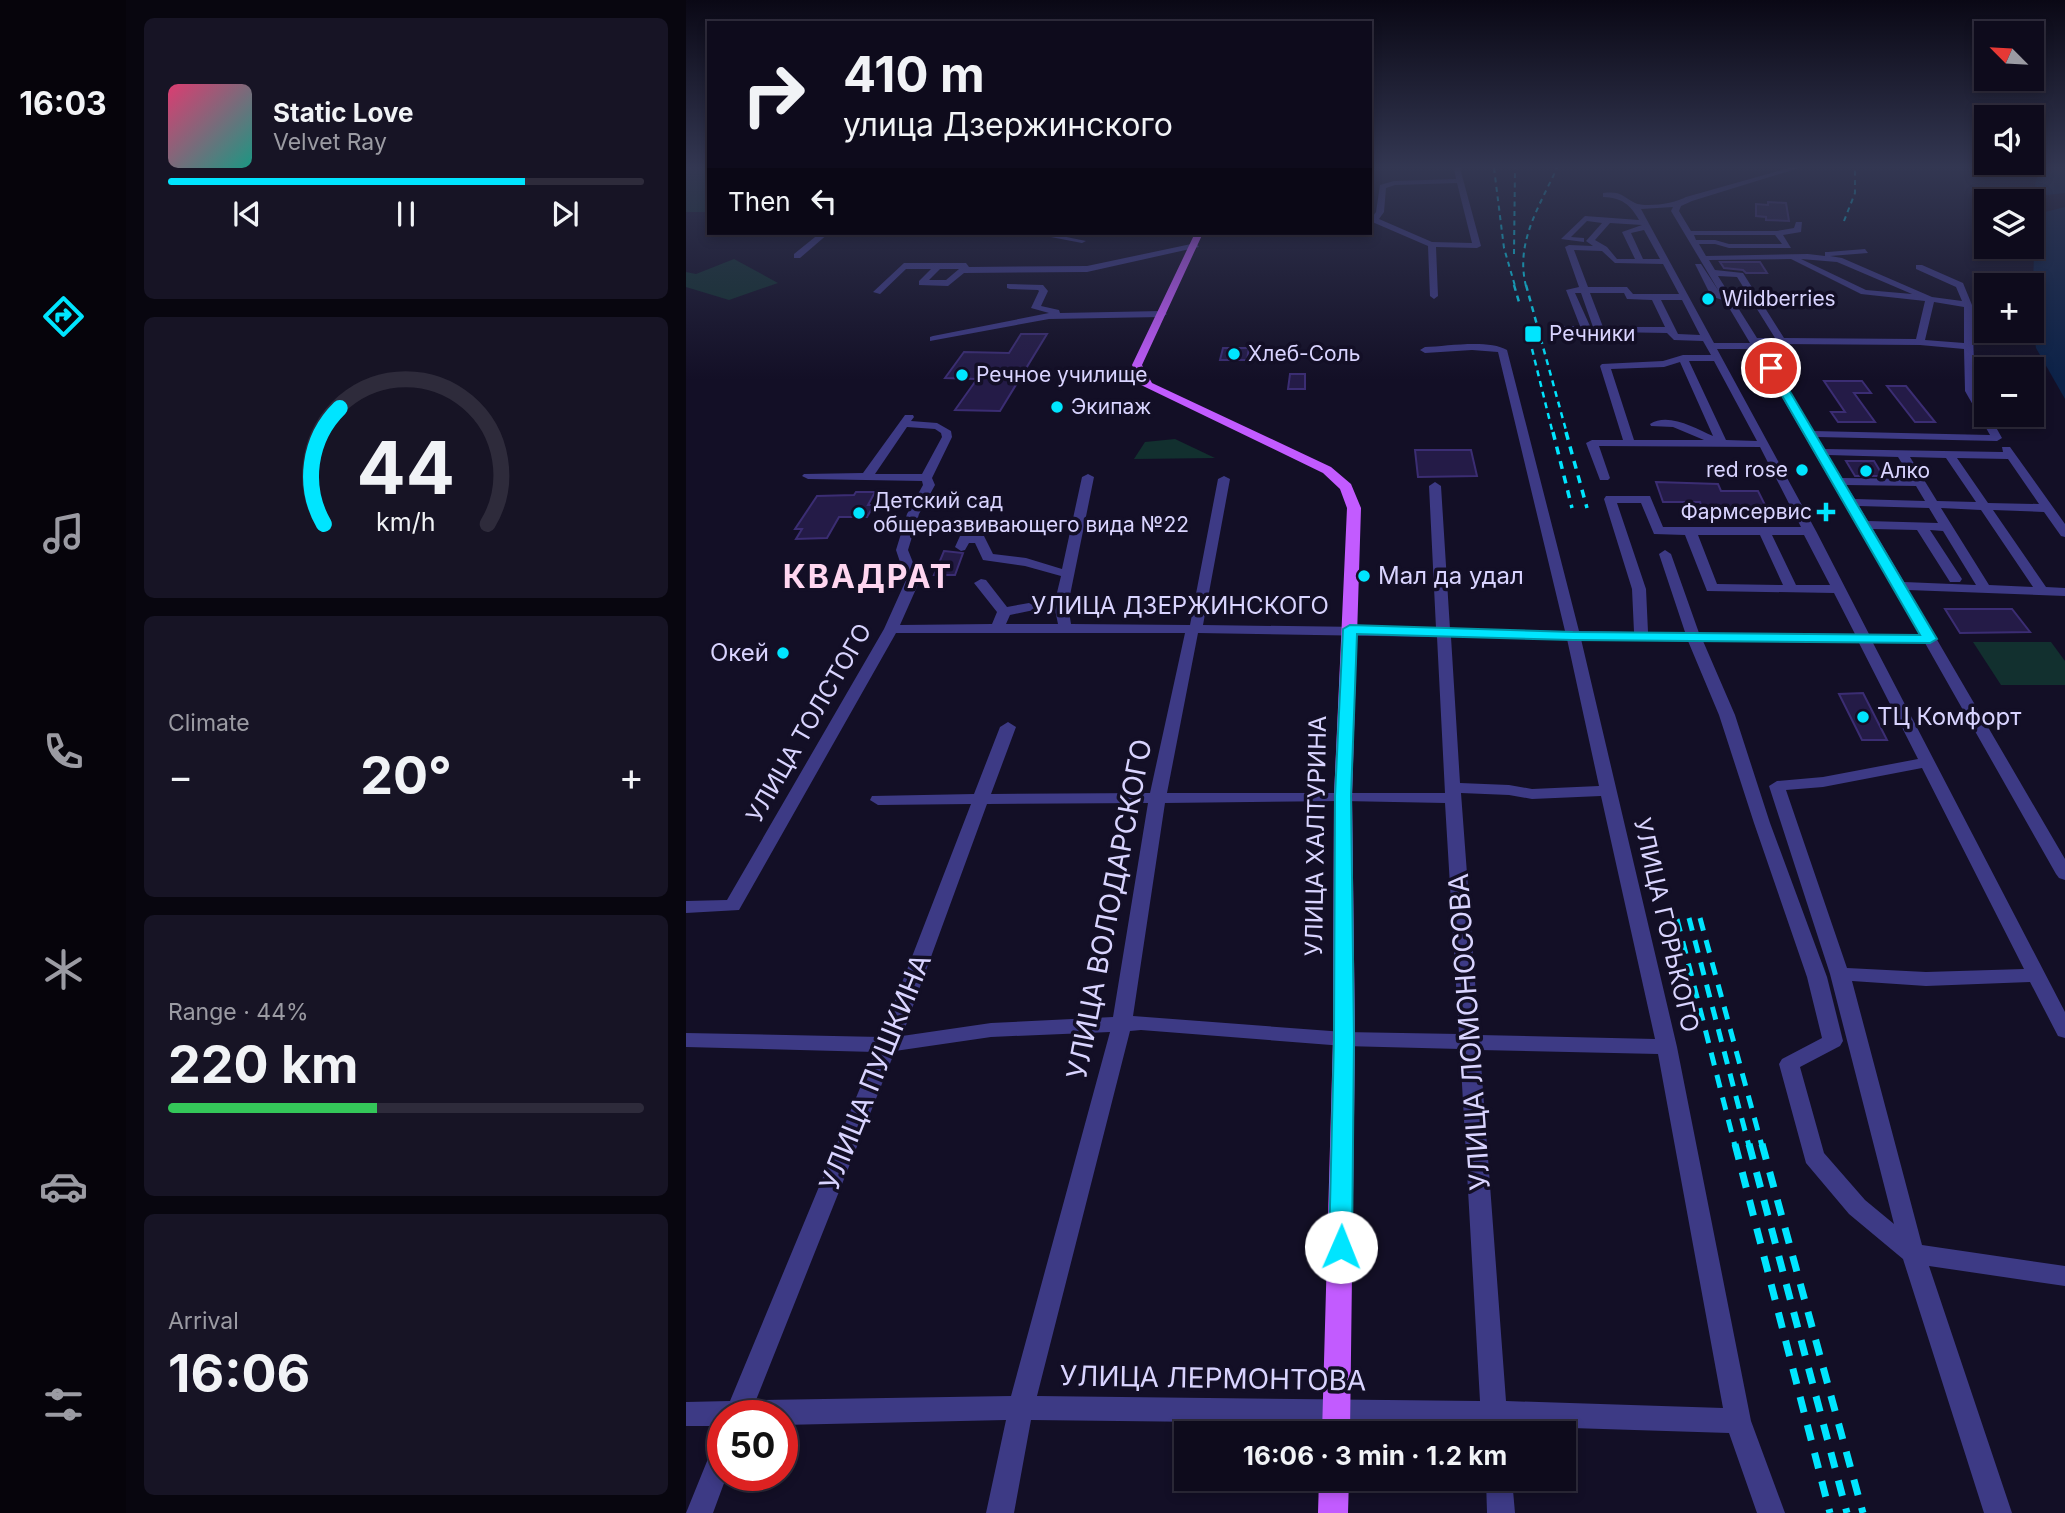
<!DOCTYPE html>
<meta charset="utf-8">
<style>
body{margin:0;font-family:Inter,sans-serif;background:#171425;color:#f1f3f6;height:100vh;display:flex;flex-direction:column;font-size:26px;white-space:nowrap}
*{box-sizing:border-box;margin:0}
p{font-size:23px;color:#9b9ba3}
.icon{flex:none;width:38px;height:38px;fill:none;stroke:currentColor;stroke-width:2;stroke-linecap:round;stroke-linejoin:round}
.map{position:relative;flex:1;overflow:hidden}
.sheet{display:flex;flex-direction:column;gap:18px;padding:18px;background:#08060f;width:560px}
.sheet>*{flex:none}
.top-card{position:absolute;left:21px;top:21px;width:665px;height:214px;border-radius:0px;box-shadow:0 4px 10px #0003,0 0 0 2px #2e2b3b;background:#0e0b1c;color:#f1f3f6;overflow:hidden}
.needle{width:46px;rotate:294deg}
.controls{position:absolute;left:1288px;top:21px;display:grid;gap:14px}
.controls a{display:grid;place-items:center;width:70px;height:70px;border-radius:0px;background:#0e0b1c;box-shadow:0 4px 10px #0003,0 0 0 2px #2e2b3b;font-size:35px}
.speed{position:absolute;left:21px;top:1400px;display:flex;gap:14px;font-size:35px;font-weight:700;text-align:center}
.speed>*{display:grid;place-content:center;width:91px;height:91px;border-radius:50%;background:#0e0b1c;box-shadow:0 4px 10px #0003,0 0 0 2px #2e2b3b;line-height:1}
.speed .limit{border:10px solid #d22;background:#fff;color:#111}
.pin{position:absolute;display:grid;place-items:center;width:60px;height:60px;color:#fff;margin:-30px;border:4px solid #fff;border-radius:50%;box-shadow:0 2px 7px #0007}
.me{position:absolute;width:77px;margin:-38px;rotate:1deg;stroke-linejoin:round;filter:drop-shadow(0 0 5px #0008)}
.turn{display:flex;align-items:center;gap:24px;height:147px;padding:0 21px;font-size:32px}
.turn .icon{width:91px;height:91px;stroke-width:2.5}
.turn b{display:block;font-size:49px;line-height:60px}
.then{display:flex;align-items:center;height:66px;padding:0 21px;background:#0003;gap:14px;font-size:26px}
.big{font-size:52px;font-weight:700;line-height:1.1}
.sheet .widget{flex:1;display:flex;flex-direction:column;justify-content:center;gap:10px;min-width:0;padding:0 24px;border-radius:10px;background:#171425}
.sheet .dial{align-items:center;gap:0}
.dial svg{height:182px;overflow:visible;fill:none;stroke:#2e2b3b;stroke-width:7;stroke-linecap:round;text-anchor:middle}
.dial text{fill:#f1f3f6;stroke:none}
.song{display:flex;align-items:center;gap:21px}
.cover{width:84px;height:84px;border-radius:10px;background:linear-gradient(135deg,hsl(340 70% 55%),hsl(170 70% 35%))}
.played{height:7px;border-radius:4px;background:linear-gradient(90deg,#00e5ff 75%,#2e2b3b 75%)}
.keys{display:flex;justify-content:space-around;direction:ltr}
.heat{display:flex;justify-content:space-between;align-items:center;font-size:38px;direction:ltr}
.charge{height:10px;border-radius:5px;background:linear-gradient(90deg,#34c759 44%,#2e2b3b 0)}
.trip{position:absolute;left:488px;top:1421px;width:402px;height:70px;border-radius:0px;background:#0e0b1c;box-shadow:0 4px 10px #0003,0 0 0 2px #2e2b3b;font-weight:700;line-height:70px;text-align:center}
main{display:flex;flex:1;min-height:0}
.dock{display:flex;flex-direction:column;width:126px;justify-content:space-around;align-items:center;background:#06040b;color:#9b9ba3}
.dock .icon{width:49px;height:49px}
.dock .on{color:#00e5ff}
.dock b{font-size:32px;color:#f1f3f6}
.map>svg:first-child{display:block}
</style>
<main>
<nav class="dock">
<b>16:03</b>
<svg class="icon on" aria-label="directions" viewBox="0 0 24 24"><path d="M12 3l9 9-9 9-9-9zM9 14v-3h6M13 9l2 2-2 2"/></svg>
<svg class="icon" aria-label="music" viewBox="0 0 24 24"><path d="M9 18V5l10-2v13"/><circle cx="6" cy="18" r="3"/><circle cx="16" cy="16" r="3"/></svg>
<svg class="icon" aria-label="phone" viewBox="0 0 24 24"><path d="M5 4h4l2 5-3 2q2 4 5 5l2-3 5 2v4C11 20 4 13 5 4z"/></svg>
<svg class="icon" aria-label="climate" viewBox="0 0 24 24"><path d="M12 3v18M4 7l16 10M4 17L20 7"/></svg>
<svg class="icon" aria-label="car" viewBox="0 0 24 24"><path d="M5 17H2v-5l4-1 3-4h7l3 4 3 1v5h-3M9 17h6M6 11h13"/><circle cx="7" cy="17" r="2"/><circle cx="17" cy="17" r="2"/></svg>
<svg class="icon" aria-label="filters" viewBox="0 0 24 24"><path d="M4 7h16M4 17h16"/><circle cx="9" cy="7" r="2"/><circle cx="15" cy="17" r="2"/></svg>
</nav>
<section class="sheet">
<div class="widget">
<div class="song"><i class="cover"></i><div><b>Static Love</b><p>Velvet Ray</p></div></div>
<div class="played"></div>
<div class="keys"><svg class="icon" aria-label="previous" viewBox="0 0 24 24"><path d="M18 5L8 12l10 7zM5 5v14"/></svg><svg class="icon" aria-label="pause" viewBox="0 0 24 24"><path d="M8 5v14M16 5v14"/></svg><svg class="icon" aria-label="next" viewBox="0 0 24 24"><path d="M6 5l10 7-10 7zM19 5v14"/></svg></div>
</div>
<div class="widget dial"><svg viewBox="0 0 100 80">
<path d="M14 69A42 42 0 1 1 86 69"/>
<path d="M14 69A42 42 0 0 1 21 18" stroke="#00e5ff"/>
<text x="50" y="56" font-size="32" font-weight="700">44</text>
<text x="50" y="72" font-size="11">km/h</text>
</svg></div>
<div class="widget"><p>Climate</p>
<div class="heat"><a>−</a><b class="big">20°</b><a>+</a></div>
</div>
<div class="widget"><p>Range · 44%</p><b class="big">220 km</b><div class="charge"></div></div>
<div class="widget"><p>Arrival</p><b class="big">16:06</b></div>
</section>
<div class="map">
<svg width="1379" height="1513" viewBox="0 0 1379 1513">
<rect width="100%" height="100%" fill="#130f26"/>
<!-- green -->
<g fill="#12302f">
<rect x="0" y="168" width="23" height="44"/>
<path d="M48 259 92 283 43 300 0 287V272L10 274Z"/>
<path d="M489 439 529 458 448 459 459 442Z"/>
<path d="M1287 642H1365L1379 661V685H1315Z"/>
</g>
<!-- water -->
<g fill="#0c2248">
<path d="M1353 168H1379V193L1352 196 1349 185Z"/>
<path d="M1379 207V399L1350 348 1346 323 1348 252 1359 212Z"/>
</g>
<!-- building -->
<g fill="#241b47" stroke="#3b2d73" stroke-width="2">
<path d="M1082 202 1100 203 1103 221 1080 220V217L1070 216V204L1082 205Z"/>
<path d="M1034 262H1074L1081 273H1060L1057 270 1038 268Z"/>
<path d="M335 334H361L314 411 269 410 291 379 259 378 278 352 323 353Z"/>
<path d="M537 348H563L561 360H534Z"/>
<path d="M604 374H619V389H602Z"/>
<path d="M1138 381H1176L1185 393H1168L1189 422H1152L1145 412H1159Z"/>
<path d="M1201 386H1220L1249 422H1229Z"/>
<path d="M729 450H785L791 476 732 477Z"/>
<path d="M1160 461H1188L1197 476H1169Z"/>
<path d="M970 482 1032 484 1035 491H1072L1081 509 1017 510 1014 502H977Z"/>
<path d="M170 492H189L182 505H188L181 517H153L141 538 110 539 116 529H109L131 496 168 495Z"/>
<path d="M258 551 277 553 269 575H248Z"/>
<path d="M1259 609H1326L1344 632 1274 633Z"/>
<path d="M1177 693 1201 740H1176L1153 694Z"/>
</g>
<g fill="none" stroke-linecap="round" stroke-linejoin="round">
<!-- minor -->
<g fill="#3d3a85" fill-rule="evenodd">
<path d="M768 168H774L795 246 791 248 750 247 752 296 748 299 744 296 742 246 684 221V216H687L690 212 694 185 708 181 770 179ZM771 183 786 243 746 242 693 219 698 212 700 188 709 185Z"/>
<path d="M1103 168H1113L1006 201 995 206 993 211 1005 231H1091L1108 228 1110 222H1116L1115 232 1097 235 1105 248H1043L1029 244H1013L1020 256 1122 254 1139 256V252H1142L1179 249 1182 253 1144 256 1156 258 1246 297 1276 301 1270 287 1230 269V265H1236L1277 283 1286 305 1289 391 1300 415H1303L1316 438 1311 441 1131 437 1138 449 1317 452 1316 447H1324L1379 524V537L1375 536 1358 512 1307 510 1360 587 1379 588V596L1222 590 1379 859V880L1373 878 1370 874 1239 643H1187L1379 1012V1038L1372 1036 1344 982 1240 986 1166 981 1236 1245 1379 1266V1286L1243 1266 1326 1513H1298L1217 1259 1163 1214 1120 1163 1093 1064 1096 1059 1136 1038 1121 977 1068 823 1033 715 1002 641 895 639 991 1047 1065 1421 1099 1513H1071L1043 1433 821 1426 822 1433H796V1425L345 1420 328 1513H300L320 1420 96 1425V1416H37V1426H0V1402L44 1401 189 1052 0 1047V1033L195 1037 285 804 192 805 184 800 186 796 288 794 314 727 322 722 330 727 305 794 464 793 499 633H210L53 910 0 913V901L41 900 198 629 220 580 210 550 221 514 237 485 236 481 122 479 116 476 118 474 177 473 219 415H227L228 417 225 421 251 423 265 431 266 437 246 478 249 485 233 514 222 550 234 580 214 625 306 624 311 612 288 583 295 579 300 580 321 607 343 603 350 607 348 610 324 615 320 624H372L368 605 375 576 339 566 297 560 289 543H283L279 550 275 551 269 547 274 536H298L307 554 340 558 376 569 396 477 402 474 408 477 382 605 385 624 504 625 532 479 538 476 544 479 517 625 750 628 743 486 749 482 755 486 764 629 879 631 812 352 786 350 739 353 734 350 739 347C761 346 803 339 821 350L893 631 948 632 946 589 918 499 920 496H964L977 527H1115L1074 447 913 446 924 478 922 480H914L900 443 906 440H937L914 366 916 364 977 361 997 355H1025L1017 341 988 340 981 333 867 331V327L870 326H894L880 290 893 287 879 247 883 245 907 246 900 241 916 223 901 221 885 237 898 238V242L875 239 899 216 953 220C944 204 936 198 917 197V193C936 191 935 196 949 203 960 208 990 203 1000 197ZM987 207 985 211 1034 293 1015 264H1009L1025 296 1039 301 1064 343H1028L955 209ZM924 223 956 225 936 232 949 259H931L921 247 909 240ZM958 230 974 259H957L945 233ZM1008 235H1089L1096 244H1043L1029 240H1010ZM888 250 916 251 929 263 977 264 993 294H947L941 287H902ZM1105 259 1175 294 1239 301 1230 339 1098 338 1057 273 1029 270 1023 260ZM1115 259 1151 262 1226 294 1180 290ZM1032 276 1051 277 1089 338H1071ZM889 293H895L907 327 904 326ZM904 293H938L941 299 966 300 979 327H917ZM975 300H996L1014 335 992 334ZM1248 302 1278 307V343L1239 340ZM1076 344 1234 345 1278 349 1279 391 1304 435 1127 431ZM1031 349H1068L1234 635 1183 634 1130 531ZM1003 361H1028L1071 441 1040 440ZM994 362 1027 436C1009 428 982 412 964 424L965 426 987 427 1018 440H948L925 369 978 367ZM221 427 249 429 255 433 256 437 236 474H189ZM1142 455 1212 457 1226 479 1156 478ZM1224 457 1260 458 1290 502 1251 501ZM1271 458 1322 459 1353 504 1302 503ZM1160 485 1230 486 1239 501 1169 499ZM931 503H955L968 534 999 535 1021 591 1148 593 1169 634 1013 633 985 554 979 550 973 554 999 632H962L960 589ZM1173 506 1243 508 1252 523 1182 521ZM1255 508 1295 510 1347 587 1303 585ZM1187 529 1231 530 1264 582H1274L1276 579 1244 530 1257 531 1290 585 1218 582ZM1012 535H1074L1097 585 1031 584ZM1086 535H1118L1144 585H1110ZM512 633 751 637 759 793H481ZM765 637 881 639 913 786 846 789 823 785 774 783ZM1017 641 1173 643 1232 759 1137 777 1091 781 1083 786 1144 974 1208 1224 1179 1200 1138 1153 1114 1067 1154 1046 1157 1041 1141 977 1084 823 1049 715ZM1236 768 1338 969 1240 972 1161 968 1100 790 1137 787ZM775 793 823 795 846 799 915 796 969 1039 793 1035ZM657 801 759 803 773 1034 658 1032 447 1016 479 803ZM462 803 427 1017 305 1023 216 1036 301 804ZM455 1030 658 1046 774 1049 794 1401 351 1396 444 1031ZM424 1032 325 1396 70 1400 209 1051 305 1037ZM794 1050 972 1054 1037 1408 820 1401Z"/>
<path d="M134 233H143L114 258H108V254Z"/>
<path d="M256 233H323L319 235H260Z"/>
<path d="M344 233H361L400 241 396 243Z"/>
<path d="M510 243 513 247 401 272 278 273 262 286 233 285V281L245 269H220L194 294 187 292 218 263H280L283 267 401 266ZM254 269H273L260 280H243Z"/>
<path d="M321 284 357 285 362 291 355 306 373 310 374 313 476 311 481 314 476 317 363 319 244 341V337L247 336 363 313 345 308 353 291 352 290 324 289 321 288Z"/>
<path d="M37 1440V1475H41L27 1513H0L28 1444Z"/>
<path d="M800 1479H826L829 1513H801Z"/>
</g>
<!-- major -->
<g fill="#c25bff" fill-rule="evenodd">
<path d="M509 233H517L456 365 466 383 645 467 665 484 675 508 666 796 669 1039 664 1433H636L647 1039 648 796 661 508 654 489 637 473 455 385 446 365Z"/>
<path d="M633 1479H663L662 1513H632Z"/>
</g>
<!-- rail-far4 -->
<g stroke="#00e5ff" stroke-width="2" stroke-dasharray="5 4.5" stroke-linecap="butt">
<path d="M808 168 818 248 829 286"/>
<path d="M1158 221 1169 193V168"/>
<path d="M828 254 829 168"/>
<path d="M840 286C829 243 853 207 871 168"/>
</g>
<!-- rail-far3 -->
<g stroke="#00e5ff" stroke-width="2.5" stroke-dasharray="6 5" stroke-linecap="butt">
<path d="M828 285 833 302"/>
<path d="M840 285 881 434"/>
<path d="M846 349 867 434"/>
</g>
<!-- rail-far2 -->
<g stroke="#00e5ff" stroke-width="3.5" stroke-dasharray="8 7" stroke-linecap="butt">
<path d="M867 432 886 508"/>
<path d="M880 432 901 508"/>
</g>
<!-- rail-far1 -->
<g stroke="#00e5ff" stroke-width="5" stroke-dasharray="13 10" stroke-linecap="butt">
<path d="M1003 918 1063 1146"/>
<path d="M1014 918 1076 1146"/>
<path d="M991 919 1049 1146"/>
</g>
<!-- rail -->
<g stroke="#00e5ff" stroke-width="7" stroke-dasharray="16 13" stroke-linecap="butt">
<path d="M1049 1144 1144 1513"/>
<path d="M1063 1144 1161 1513"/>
<path d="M1076 1144 1177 1513"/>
</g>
</g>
<!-- sky -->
<linearGradient id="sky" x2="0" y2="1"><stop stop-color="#0a0815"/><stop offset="0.44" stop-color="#333752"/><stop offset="1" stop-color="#333752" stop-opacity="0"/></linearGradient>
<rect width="1379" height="380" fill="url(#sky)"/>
<!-- route -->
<path fill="#00e5ff" stroke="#0095a6" stroke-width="2" d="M1085 365 1090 368 1251 639 1244 643 887 640 671 634 665 796 668 1039 666 1247 663 1255 655 1257 646 1255 643 1247 648 1039 649 796 657 629 664 625 887 632 1234 635 1080 368Z"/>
<!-- markers -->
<g fill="#00e5ff" stroke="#130f26" stroke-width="2.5">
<circle cx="1022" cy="299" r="7"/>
<rect x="838" y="325" width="18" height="18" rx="3.5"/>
<circle cx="548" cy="354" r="7"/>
<circle cx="276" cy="375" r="7"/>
<circle cx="371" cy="407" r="7"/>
<circle cx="1116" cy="470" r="7"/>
<circle cx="1180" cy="471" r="7"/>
<path d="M1136.5 501.5h7v7h7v7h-7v7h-7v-7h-7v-7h7z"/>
<circle cx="173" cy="513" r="7"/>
<circle cx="678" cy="576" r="7"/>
<circle cx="97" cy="653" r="7"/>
<circle cx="1177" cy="717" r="7"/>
</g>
<g text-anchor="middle" stroke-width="7" stroke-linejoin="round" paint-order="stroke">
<!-- far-poi labels -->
<g font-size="21" fill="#d9d4ff" stroke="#130f26" text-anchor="start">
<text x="1036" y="306">Wildberries</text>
<text x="863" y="341">Речники</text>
<text x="562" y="361">Хлеб-Соль</text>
<text x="290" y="382">Речное училище</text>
<text x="385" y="414">Экипаж</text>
<text x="1102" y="477" text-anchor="end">red rose</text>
<text x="1194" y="478">Алко</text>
<text x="187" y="508">Детский сад<tspan x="187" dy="24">общеразвивающего вида №22</tspan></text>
<text x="1126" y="519" text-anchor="end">Фармсервис</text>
</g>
<!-- poi labels -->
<g font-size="24" fill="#d9d4ff" stroke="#130f26" text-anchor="start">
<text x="692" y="584">Мал да удал</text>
<text x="83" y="661" text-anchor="end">Окей</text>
<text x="1191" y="725">ТЦ Комфорт</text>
</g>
<!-- street labels -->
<g font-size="24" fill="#d9d4ff" stroke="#130f26">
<text x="494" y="614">УЛИЦА ДЗЕРЖИНСКОГО</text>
<text transform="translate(123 723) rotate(-60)" y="8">УЛИЦА ТОЛСТОГО</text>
<text transform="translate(630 836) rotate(-89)" y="8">УЛИЦА ХАЛТУРИНА</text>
<text transform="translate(980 925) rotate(77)" y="8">УЛИЦА ГОРЬКОГО</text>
</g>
<!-- near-street labels -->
<g font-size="28" fill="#d9d4ff" stroke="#130f26">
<text transform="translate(423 909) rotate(-79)" y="10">УЛИЦА ВОЛОДАРСКОГО</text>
<text transform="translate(783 1032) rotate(-94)" y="10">УЛИЦА ЛОМОНОСОВА</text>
<text transform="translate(189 1072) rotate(-68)" y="10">УЛИЦА ПУШКИНА</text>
<text transform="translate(527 1378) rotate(1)" y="10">УЛИЦА ЛЕРМОНТОВА</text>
</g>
<!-- district labels -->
<g font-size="32" font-weight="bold" letter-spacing="2" fill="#ffd6f0" stroke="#130f26">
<text x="182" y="588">КВАДРАТ</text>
</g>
</g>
</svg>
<div class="controls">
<a><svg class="needle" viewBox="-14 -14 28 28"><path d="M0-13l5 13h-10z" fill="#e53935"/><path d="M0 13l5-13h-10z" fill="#9b9ba3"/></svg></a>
<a><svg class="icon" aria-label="sound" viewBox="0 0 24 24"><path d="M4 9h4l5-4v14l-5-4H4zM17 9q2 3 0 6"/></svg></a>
<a><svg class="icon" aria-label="layers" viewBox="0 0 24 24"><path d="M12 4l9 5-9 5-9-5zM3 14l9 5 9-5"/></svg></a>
<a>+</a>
<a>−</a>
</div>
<div class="speed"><div class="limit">50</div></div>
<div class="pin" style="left:1085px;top:368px;background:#d93025"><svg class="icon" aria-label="arrive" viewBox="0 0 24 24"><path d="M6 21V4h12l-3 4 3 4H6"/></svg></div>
<svg class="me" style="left:655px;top:1247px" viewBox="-20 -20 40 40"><circle r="19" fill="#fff"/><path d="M0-13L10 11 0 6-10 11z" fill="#00e5ff"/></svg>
<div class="trip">16:06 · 3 min · 1.2 km</div>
<div class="top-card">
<div class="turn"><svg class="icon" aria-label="right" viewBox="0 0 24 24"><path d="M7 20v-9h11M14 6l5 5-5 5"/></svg><div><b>410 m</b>улица Дзержинского</div></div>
<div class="then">Then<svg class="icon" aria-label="left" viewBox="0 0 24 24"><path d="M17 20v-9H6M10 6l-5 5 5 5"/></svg></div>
</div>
</div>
</main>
